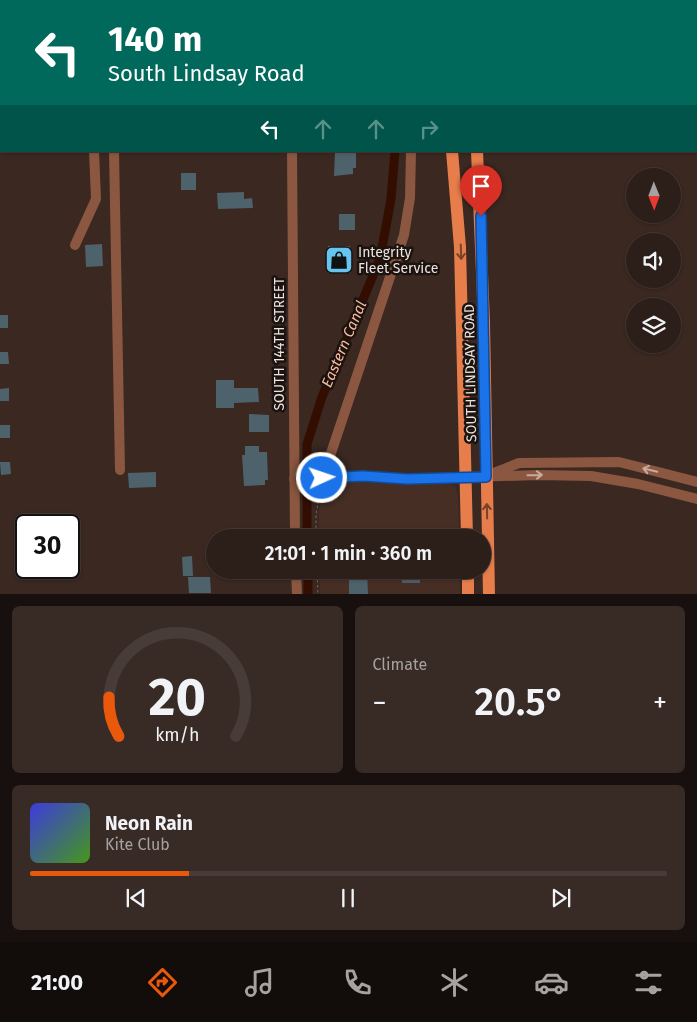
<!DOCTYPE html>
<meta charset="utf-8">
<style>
body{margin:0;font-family:"Fira Sans",sans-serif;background:#382b26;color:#f1f3f6;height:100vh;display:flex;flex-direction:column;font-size:19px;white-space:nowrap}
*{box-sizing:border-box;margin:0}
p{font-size:16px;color:#a6a2a2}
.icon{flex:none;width:28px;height:28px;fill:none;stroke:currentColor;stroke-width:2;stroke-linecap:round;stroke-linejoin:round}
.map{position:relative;height:594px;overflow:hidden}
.side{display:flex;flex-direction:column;gap:12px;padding:12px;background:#18100e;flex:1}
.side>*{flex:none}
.top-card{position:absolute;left:0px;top:0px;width:698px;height:152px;box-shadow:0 1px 4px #0004,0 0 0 1px #483c38;background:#00695c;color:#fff;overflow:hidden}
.needle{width:32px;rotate:179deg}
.controls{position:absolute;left:626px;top:168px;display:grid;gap:10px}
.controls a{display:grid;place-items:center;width:55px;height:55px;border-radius:50%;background:#2c1e19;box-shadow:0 1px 4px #0004,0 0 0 1px #483c38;font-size:25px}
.speed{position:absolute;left:15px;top:514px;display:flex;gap:10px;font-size:25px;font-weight:700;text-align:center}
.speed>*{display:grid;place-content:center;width:65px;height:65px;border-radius:50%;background:#2c1e19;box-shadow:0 1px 4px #0004,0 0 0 1px #483c38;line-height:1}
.speed .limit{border:2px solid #111;border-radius:8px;background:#fff;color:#111}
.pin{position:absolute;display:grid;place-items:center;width:42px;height:42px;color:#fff;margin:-51px -21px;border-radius:50% 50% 50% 0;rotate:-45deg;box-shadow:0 0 5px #0007}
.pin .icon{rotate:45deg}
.me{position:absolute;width:55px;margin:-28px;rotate:87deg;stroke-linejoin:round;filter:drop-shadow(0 0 4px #0008)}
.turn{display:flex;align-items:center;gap:18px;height:105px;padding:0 25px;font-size:22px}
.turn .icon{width:65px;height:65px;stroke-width:2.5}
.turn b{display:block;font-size:35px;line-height:42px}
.lanes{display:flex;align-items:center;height:48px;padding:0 25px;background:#0003;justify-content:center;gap:25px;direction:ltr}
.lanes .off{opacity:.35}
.big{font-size:38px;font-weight:600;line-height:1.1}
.side .widget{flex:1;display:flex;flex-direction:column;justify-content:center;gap:8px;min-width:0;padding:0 18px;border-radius:8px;background:#382b26}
.side .dial{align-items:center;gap:0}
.dial svg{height:130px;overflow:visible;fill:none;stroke:#483c38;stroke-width:7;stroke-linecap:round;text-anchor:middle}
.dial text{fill:#f1f3f6;stroke:none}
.song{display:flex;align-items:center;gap:15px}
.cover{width:60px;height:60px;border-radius:8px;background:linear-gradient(135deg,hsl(240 70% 55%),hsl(100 70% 35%))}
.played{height:5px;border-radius:2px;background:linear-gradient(90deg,#ea580c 25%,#483c38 25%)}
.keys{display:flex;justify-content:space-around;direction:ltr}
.heat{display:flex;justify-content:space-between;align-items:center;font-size:28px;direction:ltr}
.side .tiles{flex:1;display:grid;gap:12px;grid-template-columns:1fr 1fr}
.widget:last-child{grid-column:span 2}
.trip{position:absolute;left:206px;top:529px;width:285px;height:50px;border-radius:25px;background:#2c1e19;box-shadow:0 1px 4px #0004,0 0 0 1px #483c38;font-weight:600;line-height:50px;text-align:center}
.tabs{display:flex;height:80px;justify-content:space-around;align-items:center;background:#120c0a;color:#a6a2a2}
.tabs .icon{width:35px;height:35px}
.tabs .active{color:#ea580c}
.tabs b{font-size:22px;color:#f1f3f6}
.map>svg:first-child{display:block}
</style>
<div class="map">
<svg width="697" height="595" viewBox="0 0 697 595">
<rect width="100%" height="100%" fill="#3a2821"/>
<!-- built -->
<g fill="#462e24">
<path d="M366 481 399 484 446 483 455 486 458 495 459 537 319 538V511L325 482Z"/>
<path d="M319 570H459L460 594H320Z"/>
</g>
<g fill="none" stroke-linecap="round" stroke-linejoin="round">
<!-- canal -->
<g stroke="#330e00" stroke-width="9">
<path d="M394 1V0"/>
<path d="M307 538V444L322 397 380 259 391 199 395 151"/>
<path d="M308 570V595"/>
</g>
</g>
<!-- building -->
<g fill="#4e626c">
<path d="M335 151H356V168H353V174L334 176Z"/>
<rect x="181" y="173" width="15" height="17"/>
<path d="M244 192V199L252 198 253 208 218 209 217 193Z"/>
<rect x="339" y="214" width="16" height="16"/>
<path d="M102 244 103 266 86 267 85 245Z"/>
<rect x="328" y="246" width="22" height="27"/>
<rect x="0" y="315" width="8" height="13"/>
<path d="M0 352H8L9 364H0Z"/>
<path d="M216 380H234V388H258L259 402 234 403V408H216Z"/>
<path d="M9 388V401H0V389Z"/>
<path d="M249 414 269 415V432H249Z"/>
<rect x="0" y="425" width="10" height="13"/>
<path d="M245 446H259V452H267L268 480H265V485L244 486 242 455H245Z"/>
<path d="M0 462H10L11 474 1 475Z"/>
<path d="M156 472V487L129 488 128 473Z"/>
<path d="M192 556 193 576H183L182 557Z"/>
<path d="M349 570H367L368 595H349Z"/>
<path d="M401 570H420V583H402Z"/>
<path d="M188 577H210L211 593H189Z"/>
</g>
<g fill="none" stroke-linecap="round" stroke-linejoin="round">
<!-- path -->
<g stroke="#786861" stroke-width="1" stroke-dasharray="2.5 2.5" stroke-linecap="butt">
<path d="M316 538V515L321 486"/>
<path d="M317 570 318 595"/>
</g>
<!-- minor -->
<g stroke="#8b5740" stroke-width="10">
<path d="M290 0V1"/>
<path d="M696 11H697"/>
<path d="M0 29H1"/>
<path d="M114 151 120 470"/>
<path d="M292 151 295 538"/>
<path d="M75 245 96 199 94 151"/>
<path d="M494 473 519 463 619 462 697 482"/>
<path d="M323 477 404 235 410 198 411 151"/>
<path d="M294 479 363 476 407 479 538 475 591 476 638 484 697 499"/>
<path d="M296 570 297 595"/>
</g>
<!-- major -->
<g stroke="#e77d4b" stroke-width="12">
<path d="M418 0V1"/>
<path d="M445 0V1"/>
<path d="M452 151 460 247 467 538"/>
<path d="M477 151 484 322 489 595"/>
<path d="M468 570V595"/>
</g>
</g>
<!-- one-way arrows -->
<defs><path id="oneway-shaft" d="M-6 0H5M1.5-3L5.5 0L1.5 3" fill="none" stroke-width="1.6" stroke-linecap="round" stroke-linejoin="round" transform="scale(1.25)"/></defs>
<g stroke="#77432b">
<use href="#oneway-shaft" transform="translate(461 252) rotate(88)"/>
<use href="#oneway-shaft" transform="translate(487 511) rotate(-91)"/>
</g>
<g stroke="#c7ab9f">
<use href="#oneway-shaft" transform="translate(650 470) rotate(-167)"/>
<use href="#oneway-shaft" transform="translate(535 475) rotate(-1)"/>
</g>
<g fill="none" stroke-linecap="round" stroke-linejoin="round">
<!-- route casing -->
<g stroke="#114b97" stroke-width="12">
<path id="route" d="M322 478 363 476 407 479 486 477 481 216"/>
</g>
<!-- route -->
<use href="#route" stroke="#1a73e8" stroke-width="9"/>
</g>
<!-- icons -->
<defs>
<g id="shop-square" transform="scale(1.4375)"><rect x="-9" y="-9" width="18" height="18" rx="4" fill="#65c5ee" stroke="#1b1310"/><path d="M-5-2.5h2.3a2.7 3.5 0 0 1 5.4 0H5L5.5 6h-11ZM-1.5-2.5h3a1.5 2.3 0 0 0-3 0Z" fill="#111"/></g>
</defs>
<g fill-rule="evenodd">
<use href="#shop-square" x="339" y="260"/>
</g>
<g text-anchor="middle" stroke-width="5" stroke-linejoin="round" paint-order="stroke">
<!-- poi labels -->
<g font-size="14" fill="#efe3de" stroke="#1b1310" text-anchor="start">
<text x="358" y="257">Integrity<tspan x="358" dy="16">Fleet Service</tspan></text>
</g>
<!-- street labels -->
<g font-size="14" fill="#efe3de" stroke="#1b1310">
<text transform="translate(279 344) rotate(-90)" y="5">SOUTH 144TH STREET</text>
<text transform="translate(470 373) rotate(-91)" y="5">SOUTH LINDSAY ROAD</text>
</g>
<!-- water labels -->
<g font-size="15" font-style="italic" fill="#fcba9e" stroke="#1b1310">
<text transform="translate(344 344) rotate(-67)" y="5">Eastern Canal</text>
</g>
</g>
</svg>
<div class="controls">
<a><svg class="needle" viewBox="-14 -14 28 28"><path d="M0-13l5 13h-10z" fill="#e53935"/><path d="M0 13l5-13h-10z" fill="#a6a2a2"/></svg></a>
<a><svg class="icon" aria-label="sound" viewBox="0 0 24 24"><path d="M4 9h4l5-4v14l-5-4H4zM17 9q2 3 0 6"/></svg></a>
<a><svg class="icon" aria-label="layers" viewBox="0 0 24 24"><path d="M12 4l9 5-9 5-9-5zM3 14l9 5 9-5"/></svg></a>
</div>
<div class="speed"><div class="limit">30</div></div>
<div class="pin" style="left:481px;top:216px;background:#d93025"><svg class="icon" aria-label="arrive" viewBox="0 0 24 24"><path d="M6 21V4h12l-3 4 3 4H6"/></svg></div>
<svg class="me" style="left:322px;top:478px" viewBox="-20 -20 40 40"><circle r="17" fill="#1a73e8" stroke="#fff" stroke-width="3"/><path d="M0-11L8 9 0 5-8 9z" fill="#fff"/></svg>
<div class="trip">21:01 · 1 min · 360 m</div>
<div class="top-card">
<div class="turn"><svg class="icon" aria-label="left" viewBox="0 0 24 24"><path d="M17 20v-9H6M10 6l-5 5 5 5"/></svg><div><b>140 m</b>South Lindsay Road</div></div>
<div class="lanes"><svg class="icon" aria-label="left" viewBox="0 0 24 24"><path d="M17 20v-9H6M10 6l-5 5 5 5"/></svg><svg class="icon off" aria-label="ahead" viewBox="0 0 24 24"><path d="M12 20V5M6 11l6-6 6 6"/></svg><svg class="icon off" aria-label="ahead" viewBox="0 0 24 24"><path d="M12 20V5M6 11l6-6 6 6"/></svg><svg class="icon off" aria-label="right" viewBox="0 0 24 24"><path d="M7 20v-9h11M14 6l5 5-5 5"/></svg></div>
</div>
</div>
<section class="side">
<div class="tiles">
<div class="widget dial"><svg viewBox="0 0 100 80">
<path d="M14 69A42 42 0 1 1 86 69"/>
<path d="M14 69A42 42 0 0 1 8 45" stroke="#ea580c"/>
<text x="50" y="56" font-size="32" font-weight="700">20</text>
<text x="50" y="72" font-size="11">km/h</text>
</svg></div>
<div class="widget"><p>Climate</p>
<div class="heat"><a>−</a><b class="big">20.5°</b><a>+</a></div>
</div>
<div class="widget">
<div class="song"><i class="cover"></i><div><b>Neon Rain</b><p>Kite Club</p></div></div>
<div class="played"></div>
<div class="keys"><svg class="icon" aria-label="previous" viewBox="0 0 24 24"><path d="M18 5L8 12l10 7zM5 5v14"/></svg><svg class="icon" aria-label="pause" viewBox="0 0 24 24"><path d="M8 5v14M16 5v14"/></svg><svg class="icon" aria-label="next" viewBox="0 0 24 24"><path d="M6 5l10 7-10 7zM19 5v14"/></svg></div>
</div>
</div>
</section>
<nav class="tabs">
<b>21:00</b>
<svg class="icon active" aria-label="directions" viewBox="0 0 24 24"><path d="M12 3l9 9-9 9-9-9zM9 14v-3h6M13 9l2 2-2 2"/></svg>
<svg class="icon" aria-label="music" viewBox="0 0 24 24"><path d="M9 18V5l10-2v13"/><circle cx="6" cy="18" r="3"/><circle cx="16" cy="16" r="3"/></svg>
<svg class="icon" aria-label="phone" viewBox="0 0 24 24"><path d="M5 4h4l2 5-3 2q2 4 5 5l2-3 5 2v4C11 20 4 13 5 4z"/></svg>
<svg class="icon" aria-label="climate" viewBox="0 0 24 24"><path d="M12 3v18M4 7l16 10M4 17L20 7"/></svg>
<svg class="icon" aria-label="car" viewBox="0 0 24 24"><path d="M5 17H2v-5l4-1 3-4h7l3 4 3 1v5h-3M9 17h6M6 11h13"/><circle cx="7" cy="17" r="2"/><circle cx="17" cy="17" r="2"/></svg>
<svg class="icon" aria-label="filters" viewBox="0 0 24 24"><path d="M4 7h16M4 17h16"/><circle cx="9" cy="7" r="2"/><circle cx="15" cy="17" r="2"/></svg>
</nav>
